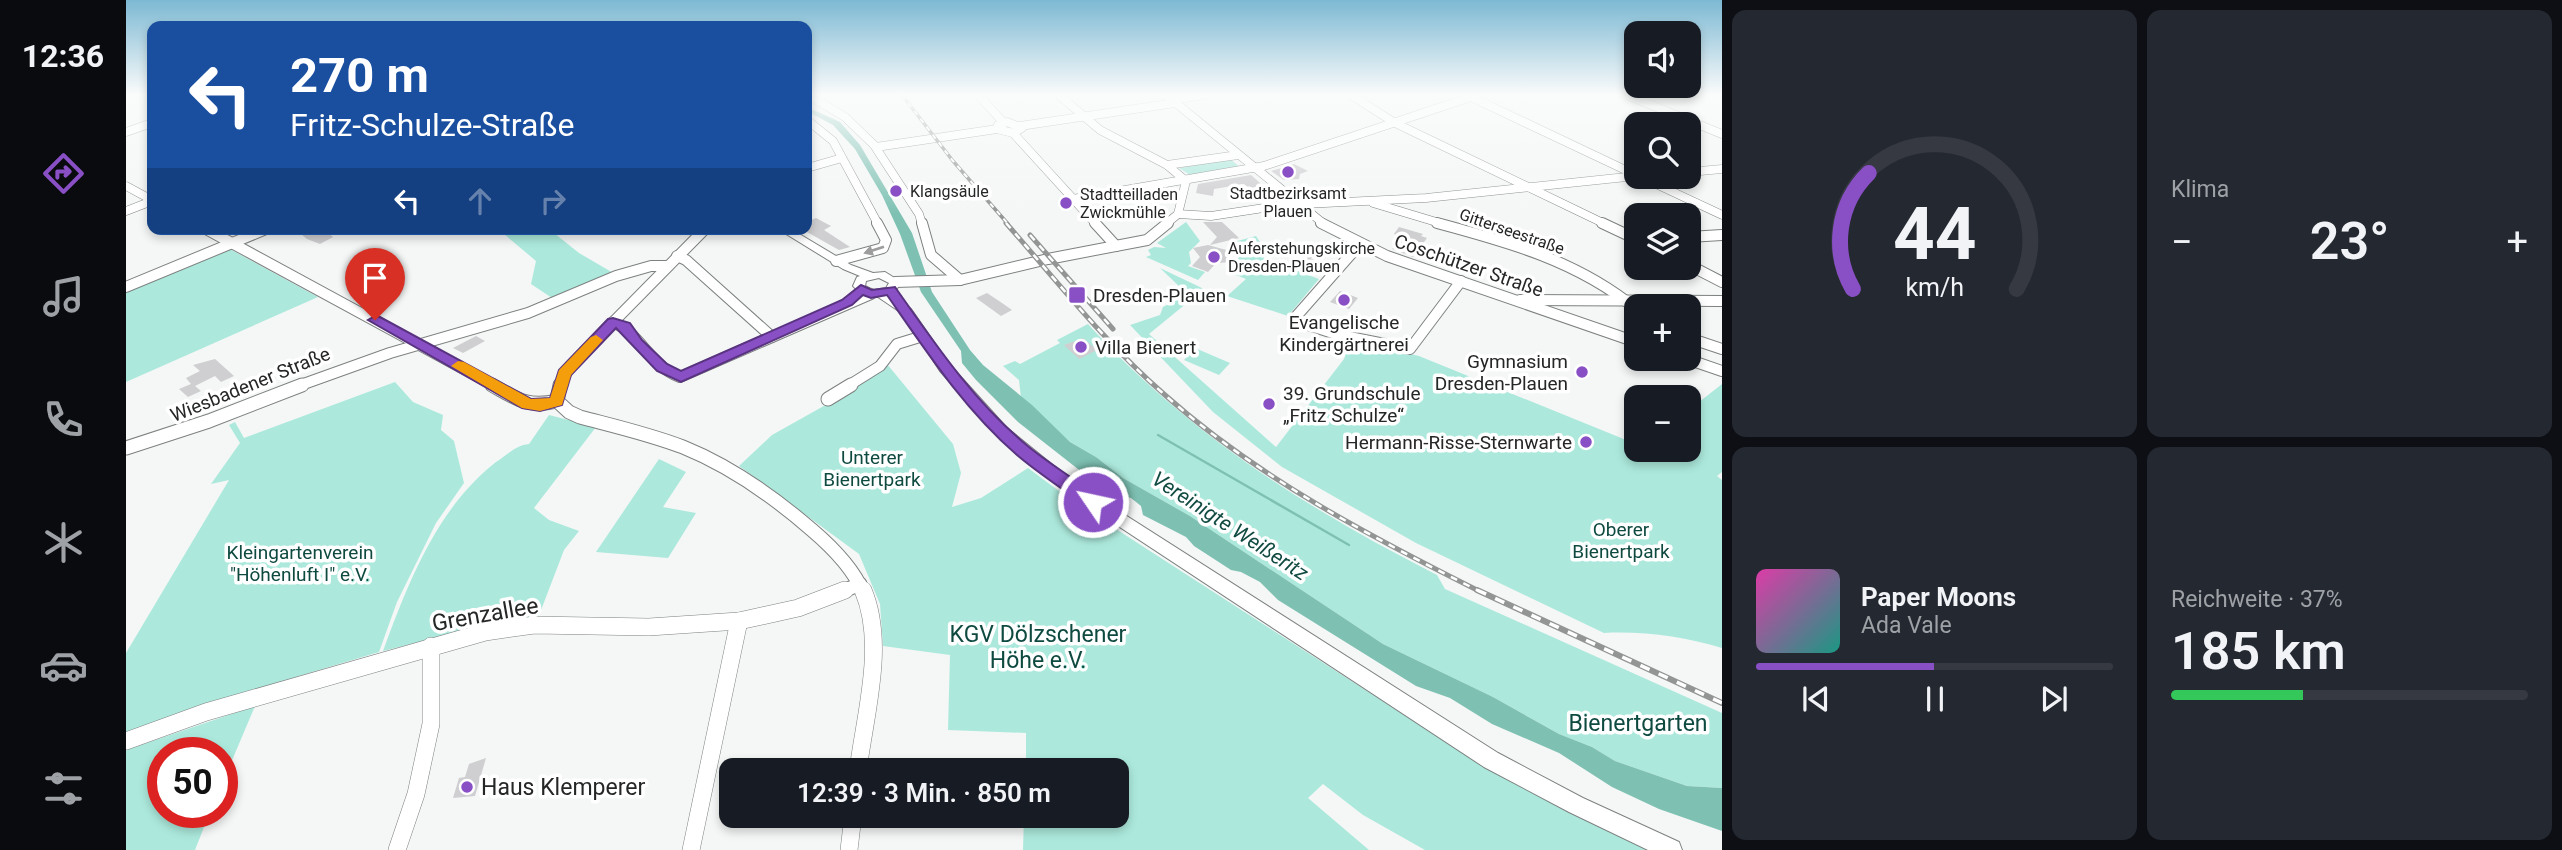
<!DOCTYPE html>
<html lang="de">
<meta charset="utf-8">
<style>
body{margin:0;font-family:Roboto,sans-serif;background:#242831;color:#f1f3f6;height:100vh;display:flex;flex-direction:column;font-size:26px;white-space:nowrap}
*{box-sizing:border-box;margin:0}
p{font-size:23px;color:#9ea1a6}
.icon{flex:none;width:38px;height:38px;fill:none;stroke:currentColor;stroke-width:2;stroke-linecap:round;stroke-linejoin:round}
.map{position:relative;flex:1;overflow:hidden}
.sheet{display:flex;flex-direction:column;gap:10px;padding:10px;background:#0d0f14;width:840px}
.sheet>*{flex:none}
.top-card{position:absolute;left:21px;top:21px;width:665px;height:214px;border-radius:14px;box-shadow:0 4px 10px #0003;background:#1a4fa0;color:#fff;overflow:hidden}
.controls{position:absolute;left:1498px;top:21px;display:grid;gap:14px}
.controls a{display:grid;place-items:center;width:77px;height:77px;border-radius:14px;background:#171b24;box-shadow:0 4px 10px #0003;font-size:35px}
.speed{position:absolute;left:21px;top:737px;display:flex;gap:14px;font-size:35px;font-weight:700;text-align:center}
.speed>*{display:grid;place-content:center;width:91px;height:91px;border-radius:50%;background:#171b24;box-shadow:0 4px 10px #0003;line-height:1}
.speed .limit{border:10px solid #d22;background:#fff;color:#111}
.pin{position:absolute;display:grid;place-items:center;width:60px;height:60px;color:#fff;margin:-72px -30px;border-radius:50% 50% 50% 0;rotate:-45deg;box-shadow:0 0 7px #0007}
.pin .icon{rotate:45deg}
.me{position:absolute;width:77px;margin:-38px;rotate:304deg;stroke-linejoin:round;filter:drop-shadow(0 0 5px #0008)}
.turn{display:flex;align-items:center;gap:24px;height:147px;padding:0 28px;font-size:32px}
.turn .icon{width:91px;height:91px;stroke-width:2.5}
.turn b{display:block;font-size:49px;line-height:60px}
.lanes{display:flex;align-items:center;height:66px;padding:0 28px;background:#0003;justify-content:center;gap:35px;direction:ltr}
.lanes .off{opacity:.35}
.big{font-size:52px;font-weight:600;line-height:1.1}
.sheet .tile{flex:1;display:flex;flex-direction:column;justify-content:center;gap:10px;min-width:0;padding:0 24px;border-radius:14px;background:#242831}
.sheet .dial{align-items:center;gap:0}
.dial svg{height:182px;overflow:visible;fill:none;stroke:#363941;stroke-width:7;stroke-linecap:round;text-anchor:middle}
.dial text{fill:#f1f3f6;stroke:none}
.song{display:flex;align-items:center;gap:21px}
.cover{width:84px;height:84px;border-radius:10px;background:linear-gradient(135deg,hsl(320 70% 55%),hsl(170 70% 35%))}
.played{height:7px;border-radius:4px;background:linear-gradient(90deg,#894fc5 50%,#363941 50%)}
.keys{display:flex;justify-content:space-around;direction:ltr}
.heat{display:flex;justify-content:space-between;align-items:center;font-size:38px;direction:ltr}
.charge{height:10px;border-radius:5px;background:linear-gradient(90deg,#34c759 37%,#363941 0)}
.sheet .tiles{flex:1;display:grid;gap:10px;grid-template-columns:repeat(2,1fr)}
.trip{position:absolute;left:593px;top:758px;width:410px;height:70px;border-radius:14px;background:#171b24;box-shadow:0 4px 10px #0003;font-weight:600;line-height:70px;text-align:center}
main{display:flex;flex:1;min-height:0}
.dock{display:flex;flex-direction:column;width:126px;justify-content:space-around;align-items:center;background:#090b0e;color:#9ea1a6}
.dock .icon{width:49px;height:49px}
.dock .selected{color:#894fc5}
.dock b{font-size:32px;color:#f1f3f6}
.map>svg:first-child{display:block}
</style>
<main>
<nav class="dock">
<b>12:36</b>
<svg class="icon selected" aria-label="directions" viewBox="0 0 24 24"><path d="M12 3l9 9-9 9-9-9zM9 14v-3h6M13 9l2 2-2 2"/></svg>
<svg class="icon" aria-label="music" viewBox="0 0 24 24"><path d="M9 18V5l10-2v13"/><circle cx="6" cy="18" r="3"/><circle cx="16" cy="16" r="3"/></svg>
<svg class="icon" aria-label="phone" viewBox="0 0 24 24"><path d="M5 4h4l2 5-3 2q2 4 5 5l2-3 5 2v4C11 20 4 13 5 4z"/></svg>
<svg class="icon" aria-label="climate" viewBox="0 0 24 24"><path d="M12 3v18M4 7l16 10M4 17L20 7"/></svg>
<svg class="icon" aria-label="car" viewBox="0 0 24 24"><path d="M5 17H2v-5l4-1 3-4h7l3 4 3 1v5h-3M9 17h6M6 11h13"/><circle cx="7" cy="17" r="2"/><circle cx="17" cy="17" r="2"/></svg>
<svg class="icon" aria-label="filters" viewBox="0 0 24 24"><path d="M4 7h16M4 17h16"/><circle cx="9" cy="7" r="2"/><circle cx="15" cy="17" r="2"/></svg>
</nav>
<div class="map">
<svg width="1596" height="850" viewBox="0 0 1596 850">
<rect width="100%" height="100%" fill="#f4f7f6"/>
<!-- green -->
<g fill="#ace9dc">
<path d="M1104 159 1114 167 1064 175 1053 168Z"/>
<path d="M1060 222 1074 241 1063 252 1065 263 1062 266 1079 272 1072 280 1020 257 1025 255 1022 250 1028 247 1040 248 1031 243Z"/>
<path d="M372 229H423L453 253 489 274 426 298 405 284 410 261Z"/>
<path d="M1130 236 1142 255 1139 259 1193 279 1162 316 1101 296 1120 279 1100 271 1113 257V249L1104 243Z"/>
<path d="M102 248 192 297 0 382V291Z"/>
<path d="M1034 268 1078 289 1023 334 1150 447 1218 359 1225 340 1293 356 1510 444V450H1534L1532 453 1541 457 1547 453 1542 450H1563V410L1596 384V472L1591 476 1596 480V648C1559 637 1518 631 1478 633L1290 543 1156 467 1087 412 1004 325 1034 315 1037 307 1055 298 1056 289Z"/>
<path d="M962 324C1062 434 1180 508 1311 575L1319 589 1596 713V788L1561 786 1489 761 1466 747 1433 734 1367 697 1257 644 1064 516 997 478 970 457 944 442 895 398 893 380 877 366 889 361 894 364 934 343 931 340Z"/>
<path d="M1069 348 1104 363 1093 375 1058 360Z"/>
<path d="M761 364 827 444 835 473 826 507 855 498 902 468 945 500 1323 744 1368 771 1524 850H1299L1237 815 1197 784 1182 798 1243 850H897L898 816H990V770H900V733L822 730 824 655 757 646 754 604 733 554 613 466 646 435 712 398Z"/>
<path d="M269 382 287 402 317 415 315 430 328 441 338 483 310 523 271 602 253 652 86 702 0 734V653L103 480 85 484 114 443 103 425 109 422 118 438Z"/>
<path d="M423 415 470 427 408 508 423 520 453 531 438 550 412 618 362 625 257 651C282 583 311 508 370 462 381 455 390 445 403 444Z"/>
<path d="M533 459 560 472 537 507 570 513 542 558 470 552Z"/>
<path d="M129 706 96 784V752H37V812H84L69 850H0V750Z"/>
</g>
<!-- water -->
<path fill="#7ec1b3" d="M681 107 714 122 734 145 786 233 806 292 844 350 857 365 906 405 944 442 970 457 997 478 1064 516 1257 644 1367 697 1433 734 1466 747 1489 761 1561 786 1596 788V831L1533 809 1486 787 1433 753 1366 724 1324 698 1290 686 1152 600 1134 582 1115 572 1105 570 1068 546 1060 537 1017 515 1015 506 1005 498 980 491 892 422 850 380 836 363 835 351 795 292 774 234 756 195 729 149 707 125 681 111Z"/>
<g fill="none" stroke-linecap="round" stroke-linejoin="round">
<!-- stream -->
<path stroke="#7ec1b3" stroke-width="2.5" d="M1032 435 1223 545"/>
</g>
<!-- building -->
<g fill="#cfced1">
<path d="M1168 164 1182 171 1174 174 1173 179 1158 180 1145 171Z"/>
<path d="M1125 175 1141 189 1127 191 1118 184 1088 189 1087 196 1070 193 1072 184Z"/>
<path d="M690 218 705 226 698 230 724 247 713 250 681 232V222Z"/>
<path d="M1077 222H1096L1113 238 1084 245 1091 237Z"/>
<path d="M1273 227 1297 234 1295 236 1301 238 1287 257 1266 249 1278 239 1268 234Z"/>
<path d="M169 229H197L207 237 194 244 181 239Z"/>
<path d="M1082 245 1104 251 1101 254 1107 262 1090 263 1082 272 1066 266 1074 257 1067 248Z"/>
<path d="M1175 245 1186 249 1181 254 1187 256 1185 259 1200 264 1190 275 1168 265 1172 261 1155 247Z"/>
<path d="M1214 291 1232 298 1223 309 1204 302Z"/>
<path d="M861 293 876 303 886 310 875 316 850 298Z"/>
<path d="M350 336 359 341 337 353 327 348Z"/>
<path d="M957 338 971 350 953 359 938 345Z"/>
<path d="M89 359 108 376 95 382 89 376 69 386 75 391 62 397 53 389 65 384 60 378 74 371 67 365Z"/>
<path d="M360 758 349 796 327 798 333 778 339 777 343 764Z"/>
</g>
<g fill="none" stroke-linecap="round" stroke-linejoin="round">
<!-- minor-far3 casing -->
<g stroke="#7e8181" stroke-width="9">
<g id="minor-far3">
<path d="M682 95 719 117 748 145 793 214 796 224"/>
<path d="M852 95 878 123"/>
<path d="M933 95 974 130 1041 165 1060 181"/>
<path d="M1040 95 1198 224"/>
<path d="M1225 95 1269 123 1479 224"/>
<path d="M1501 95 1596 134"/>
<path d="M1343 96 1510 175"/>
<path d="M1045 100 1079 95"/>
<path d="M681 120 707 141 752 224"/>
<path d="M881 122 896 128 887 133 871 129 872 125Z"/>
<path d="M894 126 1049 103"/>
<path d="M0 132 26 123"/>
<path d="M887 133 970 224"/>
<path d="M750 147 871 129"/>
<path d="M1041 165 1112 155"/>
<path d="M681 168 716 158"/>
<path d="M1563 172 1596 169"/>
<path d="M1515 177 1596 215"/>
<path d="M0 186 26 200"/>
<path d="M947 199 1138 166 1351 95"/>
<path d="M1247 203 1317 224"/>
<path d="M0 211 26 201"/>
<path d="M1052 214 1085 216 1158 205 1300 198 1510 176"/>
<path d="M1040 224 1052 214 1060 181"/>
</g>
</g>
<!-- minor-far2 casing -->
<g stroke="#7e8181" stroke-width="12">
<g id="minor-far2">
<path d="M796 223 805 255 834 280"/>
<path d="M969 223 990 246"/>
<path d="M1195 223 1261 256 1510 342"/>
<path d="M1311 223C1382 242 1452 261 1510 309"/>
<path d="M1476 223 1510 239"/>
<path d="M80 229 369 386"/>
<path d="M1563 237 1596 235"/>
<path d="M1233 245 1167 320 1213 335 1284 349 1335 281"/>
<path d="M551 256 560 260 646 337"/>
<path d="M710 261 757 248 760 240 751 223"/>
<path d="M1563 265 1596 282"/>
<path d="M769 282 834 280 922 259 1021 240 1042 223"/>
<path d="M0 287 140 229"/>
<path d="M1394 300 1596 301"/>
<path d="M487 322C515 334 524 366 554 377L745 294"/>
<path d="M1563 338 1596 349"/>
<path d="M1561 359 1596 371"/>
<path d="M172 386 264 353 402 313 490 276 525 266H541"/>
<path d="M433 386 444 366 579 229"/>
<path d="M722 386 754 366 771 344 797 336"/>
</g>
</g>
<!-- minor-far1 casing -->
<g stroke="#7e8181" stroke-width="15">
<g id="minor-far1">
<path d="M366 385C391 399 401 408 431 401"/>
<path d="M702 399 725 385"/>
<path d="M431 401 443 412 454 417C488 426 523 434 557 447 604 466 648 497 686 530 706 547 727 568 737 592"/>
<path d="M431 401 434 385"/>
<path d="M0 448 83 421 176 385"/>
<path d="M715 592 734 584"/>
</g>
</g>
<!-- minor casing -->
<g stroke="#7e8181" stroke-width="18">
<g id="minor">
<path d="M0 741 80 712 359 632 408 625 523 627 613 621 672 608 719 590"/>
<path d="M732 770C739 714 760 644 737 590"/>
<path d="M271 850 290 794 305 724V646"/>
<path d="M565 850 613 621"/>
<path d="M723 850 727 816"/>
</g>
</g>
<!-- major casing -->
<g stroke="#7e8181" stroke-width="2">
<path id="major" d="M652 229H665L725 265 747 273 759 272 775 282 769 292 764 295 785 309 824 365 881 428 949 483 1372 753 1457 798 1553 842 1556 850H1522L1443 812 1358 767 939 491 871 434 814 371 777 314 752 297 735 294 727 286 731 277 734 276 717 269ZM753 278 763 283 760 288 747 290 739 286 740 281Z"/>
</g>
<!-- minor-far3 -->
<use href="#minor-far3" stroke="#fff" stroke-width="8"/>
<!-- minor-far2 -->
<use href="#minor-far2" stroke="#fff" stroke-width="10"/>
<!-- minor-far1 -->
<use href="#minor-far1" stroke="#fff" stroke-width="13"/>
<!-- minor -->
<use href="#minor" stroke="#fff" stroke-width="17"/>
<!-- major -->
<use href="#major" fill="#fff" fill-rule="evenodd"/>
<!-- rail-far2 casing -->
<g stroke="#929594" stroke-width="3.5">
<path id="rail-far2" d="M776 95 827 161 882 224"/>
</g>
<!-- rail-far1 casing -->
<g stroke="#929594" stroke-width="5">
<g id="rail-far1">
<path d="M880 223C931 281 980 344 1039 395 1131 477 1245 537 1355 592"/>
<path d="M904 235 987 329"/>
</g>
</g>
<!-- rail casing -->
<g stroke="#929594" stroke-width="6">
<path id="rail" d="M1351 590 1596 703"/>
</g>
<!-- rail-far2 -->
<use href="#rail-far2" stroke="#fff" stroke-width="2" stroke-dasharray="5" stroke-linecap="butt"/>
<!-- rail-far1 -->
<use href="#rail-far1" stroke="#fff" stroke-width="2.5" stroke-dasharray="7" stroke-linecap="butt"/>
<!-- rail -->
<use href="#rail" stroke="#fff" stroke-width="3.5" stroke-dasharray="10" stroke-linecap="butt"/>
</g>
<!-- one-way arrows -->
<defs><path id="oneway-solid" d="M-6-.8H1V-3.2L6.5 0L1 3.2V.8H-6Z" transform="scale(1.75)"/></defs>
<use fill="#9d9d9d" href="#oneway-solid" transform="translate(748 250) rotate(162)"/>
<!-- sky -->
<linearGradient id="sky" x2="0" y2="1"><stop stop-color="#7db9d3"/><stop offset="0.44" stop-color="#fafbfb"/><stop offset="1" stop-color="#fafbfb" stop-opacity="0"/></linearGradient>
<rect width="1596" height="214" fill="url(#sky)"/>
<!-- route -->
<path fill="#894fc5" stroke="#593380" stroke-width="2" d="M735 285 746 290 769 287C809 344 849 403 903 447 925 465 950 480 973 497L975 502 973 506H960C937 489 912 473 891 455 838 409 800 351 761 295L745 298 737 295 726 305 555 382 531 371 490 328 445 375 436 405 414 411 396 408 242 320 249 316 254 317 405 399 424 398 433 370 482 319 487 318 504 323 516 340 541 364 555 371 716 300Z"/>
<!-- slow -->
<path fill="#f59e0b" d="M470 335 477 340 445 375 436 405 414 411 396 408 325 366 332 361 338 362 405 399 424 398 433 370 465 337Z"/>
<!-- markers -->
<g fill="#894fc5" stroke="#fff" stroke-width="2.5">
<circle cx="1162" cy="172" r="7"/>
<circle cx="770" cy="191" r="7"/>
<circle cx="940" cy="203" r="7"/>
<circle cx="1088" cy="257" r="7"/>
<rect x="942" y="286" width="18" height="18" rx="3.5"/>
<circle cx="1218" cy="300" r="7"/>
<circle cx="955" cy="347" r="7"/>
<circle cx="1456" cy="372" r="7"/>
<circle cx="1143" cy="404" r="7"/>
<circle cx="1460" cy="442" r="7"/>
<circle cx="341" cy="787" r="7"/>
</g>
<g text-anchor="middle" stroke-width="7" stroke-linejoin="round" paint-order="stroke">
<!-- far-poi labels -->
<g font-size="16" fill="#252626" stroke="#fff" text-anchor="start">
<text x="784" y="197">Klangsäule</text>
<text x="1162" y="199" text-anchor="middle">Stadtbezirksamt<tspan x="1162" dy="18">Plauen</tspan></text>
<text x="954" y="200">Stadtteilladen<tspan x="954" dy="18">Zwickmühle</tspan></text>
<text x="1102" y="254">Auferstehungskirche<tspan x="1102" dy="18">Dresden-Plauen</tspan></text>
</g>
<!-- far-street labels -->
<g font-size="16" fill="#252626" stroke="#fff">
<text transform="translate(1386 231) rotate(19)" y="6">Gitterseestraße</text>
</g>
<!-- street labels -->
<g font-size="19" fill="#252626" stroke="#fff">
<text transform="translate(1343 265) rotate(19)" y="7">Coschützer Straße</text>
<text transform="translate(124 384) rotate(-22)" y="7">Wiesbadener Straße</text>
</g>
<!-- poi labels -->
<g font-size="19" fill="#252626" stroke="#fff" text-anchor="start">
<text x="967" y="302">Dresden-Plauen</text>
<text x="1218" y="329" text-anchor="middle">Evangelische<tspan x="1218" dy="22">Kindergärtnerei</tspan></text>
<text x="969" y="354">Villa Bienert</text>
<text x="1442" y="368" text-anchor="end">Gymnasium<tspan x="1442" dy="22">Dresden-Plauen</tspan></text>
<text x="1157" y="400">39. Grundschule<tspan x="1157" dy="22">„Fritz Schulze“</tspan></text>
<text x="1446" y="449" text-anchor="end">Hermann-Risse-Sternwarte</text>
</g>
<!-- park labels -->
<g font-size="19" fill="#0f4a41" stroke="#fff">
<text x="746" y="464">Unterer<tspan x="746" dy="22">Bienertpark</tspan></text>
<text x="1495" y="536">Oberer<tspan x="1495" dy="22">Bienertpark</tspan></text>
<text x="174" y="559">Kleingartenverein<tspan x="174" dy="22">"Höhenluft I" e.V.</tspan></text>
</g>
<!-- water labels -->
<g font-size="21" font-style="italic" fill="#114b42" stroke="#fff">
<text transform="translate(1104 526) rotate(33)" y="7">Vereinigte Weißeritz</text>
</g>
<!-- near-street labels -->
<g font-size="23" fill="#252626" stroke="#fff">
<text transform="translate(359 614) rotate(-10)" y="8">Grenzallee</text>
</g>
<!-- near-park labels -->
<g font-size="23" fill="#0f4a41" stroke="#fff">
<text x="912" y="642">KGV Dölzschener<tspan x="912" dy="26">Höhe e.V.</tspan></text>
<text x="1512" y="731">Bienertgarten</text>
</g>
<!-- near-poi labels -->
<g font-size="23" fill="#252626" stroke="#fff" text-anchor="start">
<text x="355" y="795">Haus Klemperer</text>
</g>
</g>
</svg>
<div class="controls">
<a><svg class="icon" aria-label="sound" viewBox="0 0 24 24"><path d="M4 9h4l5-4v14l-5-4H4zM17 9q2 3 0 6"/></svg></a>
<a><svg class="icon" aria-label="search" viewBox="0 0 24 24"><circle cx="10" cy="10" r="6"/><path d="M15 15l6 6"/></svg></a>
<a><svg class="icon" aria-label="layers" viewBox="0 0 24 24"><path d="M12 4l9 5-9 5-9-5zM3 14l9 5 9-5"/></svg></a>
<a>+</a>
<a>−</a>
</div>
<div class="speed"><div class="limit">50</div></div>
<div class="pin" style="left:249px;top:320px;background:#d93025"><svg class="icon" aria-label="arrive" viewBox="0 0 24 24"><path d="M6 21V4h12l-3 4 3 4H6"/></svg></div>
<svg class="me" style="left:967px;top:502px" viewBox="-20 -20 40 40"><circle r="17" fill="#894fc5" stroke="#fff" stroke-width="3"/><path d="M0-11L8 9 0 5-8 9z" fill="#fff"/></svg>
<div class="trip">12:39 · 3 Min. · 850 m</div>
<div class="top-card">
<div class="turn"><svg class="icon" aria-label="left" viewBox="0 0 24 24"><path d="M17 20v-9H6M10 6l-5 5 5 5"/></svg><div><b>270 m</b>Fritz-Schulze-Straße</div></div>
<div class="lanes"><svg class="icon" aria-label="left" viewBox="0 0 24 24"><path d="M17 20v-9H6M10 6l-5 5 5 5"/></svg><svg class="icon off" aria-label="ahead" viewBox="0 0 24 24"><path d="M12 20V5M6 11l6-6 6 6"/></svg><svg class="icon off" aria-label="right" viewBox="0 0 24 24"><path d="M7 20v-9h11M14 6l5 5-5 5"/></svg></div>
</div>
</div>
<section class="sheet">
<div class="tiles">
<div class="tile dial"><svg viewBox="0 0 100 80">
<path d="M14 69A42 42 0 1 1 86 69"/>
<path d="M14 69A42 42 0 0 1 21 18" stroke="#894fc5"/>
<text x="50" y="56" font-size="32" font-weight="700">44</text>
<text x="50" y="72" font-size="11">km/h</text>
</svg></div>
<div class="tile"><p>Klima</p>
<div class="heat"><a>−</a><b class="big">23°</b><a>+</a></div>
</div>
<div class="tile">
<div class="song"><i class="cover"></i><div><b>Paper Moons</b><p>Ada Vale</p></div></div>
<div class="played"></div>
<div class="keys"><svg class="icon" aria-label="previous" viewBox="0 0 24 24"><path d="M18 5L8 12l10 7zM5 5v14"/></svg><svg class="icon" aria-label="pause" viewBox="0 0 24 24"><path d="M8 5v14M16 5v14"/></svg><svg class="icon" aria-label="next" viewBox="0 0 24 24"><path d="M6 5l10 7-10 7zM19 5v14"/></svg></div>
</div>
<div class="tile"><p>Reichweite · 37%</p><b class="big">185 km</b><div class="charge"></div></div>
</div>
</section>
</main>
